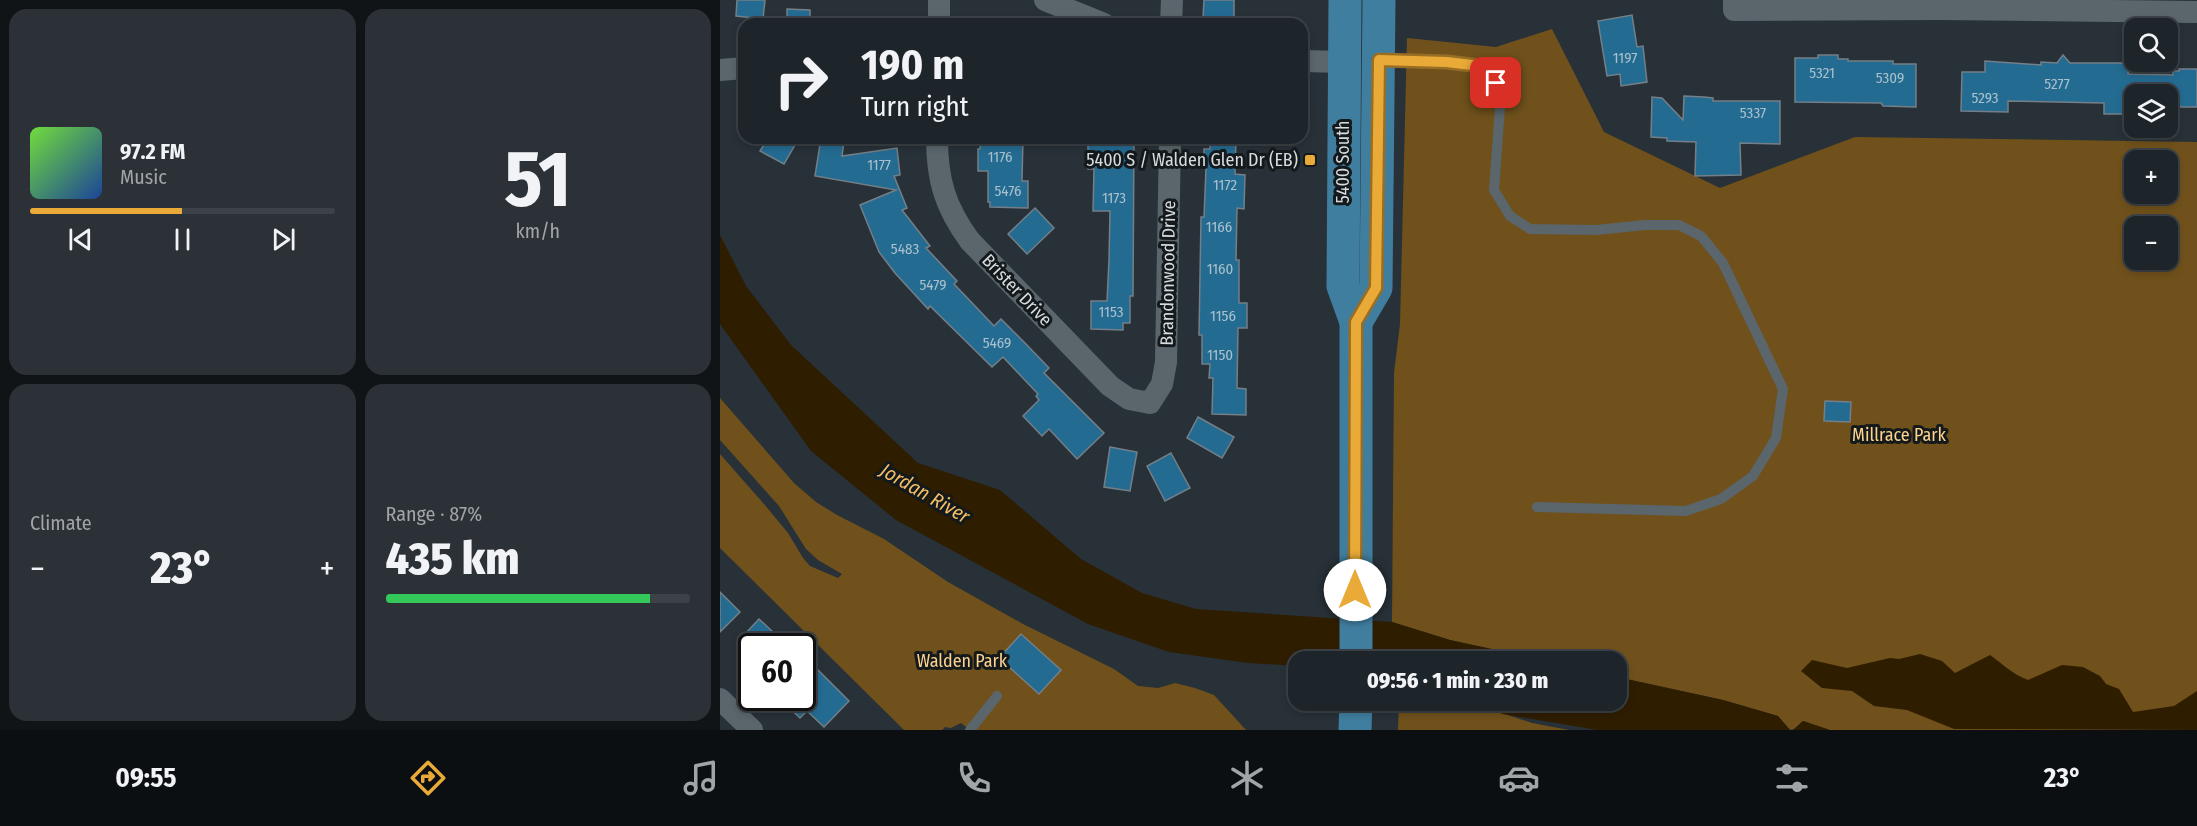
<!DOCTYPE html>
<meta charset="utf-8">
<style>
body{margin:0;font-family:"Fira Sans Condensed",sans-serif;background:#2b3136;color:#f1f3f6;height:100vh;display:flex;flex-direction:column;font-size:22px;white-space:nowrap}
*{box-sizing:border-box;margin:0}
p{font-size:20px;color:#a1a5a8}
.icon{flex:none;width:33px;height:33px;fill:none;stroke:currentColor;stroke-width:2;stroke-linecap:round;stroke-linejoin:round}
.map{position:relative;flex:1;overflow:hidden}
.drawer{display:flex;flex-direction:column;gap:9px;padding:9px;background:#101417;width:720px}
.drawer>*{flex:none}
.guide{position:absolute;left:18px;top:18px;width:570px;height:126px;border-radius:18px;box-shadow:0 3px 9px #0003,0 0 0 2px #3c4247;background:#1e252a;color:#f1f3f6;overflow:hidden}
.controls{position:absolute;left:1404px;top:18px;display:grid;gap:12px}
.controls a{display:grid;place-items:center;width:54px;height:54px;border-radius:12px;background:#1e252a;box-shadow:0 3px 9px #0003,0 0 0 2px #3c4247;font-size:30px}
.speed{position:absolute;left:18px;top:633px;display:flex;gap:12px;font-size:30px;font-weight:700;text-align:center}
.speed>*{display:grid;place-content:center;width:78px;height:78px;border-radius:50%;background:#1e252a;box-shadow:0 3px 9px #0003,0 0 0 2px #3c4247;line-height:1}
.speed .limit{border:3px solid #111;border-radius:9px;background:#fff;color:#111}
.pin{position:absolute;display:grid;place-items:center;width:51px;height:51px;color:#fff;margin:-26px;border-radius:12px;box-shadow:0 3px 9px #0006}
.me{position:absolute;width:66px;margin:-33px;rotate:0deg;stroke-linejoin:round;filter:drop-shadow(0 0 4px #0008)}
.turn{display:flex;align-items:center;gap:21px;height:126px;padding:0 24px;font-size:27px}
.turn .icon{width:78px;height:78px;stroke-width:2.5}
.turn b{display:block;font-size:42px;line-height:51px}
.big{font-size:45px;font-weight:800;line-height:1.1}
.drawer .tile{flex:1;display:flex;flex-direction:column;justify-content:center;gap:9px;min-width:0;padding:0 21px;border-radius:18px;background:#2b3136}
.drawer .dial{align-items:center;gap:0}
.dial b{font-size:78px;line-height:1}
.song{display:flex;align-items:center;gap:18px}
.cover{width:72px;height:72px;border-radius:9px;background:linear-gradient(135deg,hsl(100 70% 55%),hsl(220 70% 35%))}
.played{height:6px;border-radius:3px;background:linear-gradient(90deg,#eaaa38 50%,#3c4247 50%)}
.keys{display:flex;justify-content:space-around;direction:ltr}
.heat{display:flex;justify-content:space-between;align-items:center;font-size:33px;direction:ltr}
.charge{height:9px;border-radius:4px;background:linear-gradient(90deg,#34c759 87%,#3c4247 0)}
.drawer .tiles{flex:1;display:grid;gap:9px;grid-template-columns:repeat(2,1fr)}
.trip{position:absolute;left:568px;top:651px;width:339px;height:60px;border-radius:18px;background:#1e252a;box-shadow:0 3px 9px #0003,0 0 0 2px #3c4247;font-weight:800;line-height:60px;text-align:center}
.menu{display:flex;height:96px;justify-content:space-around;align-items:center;background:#0c0f11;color:#a1a5a8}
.menu .icon{width:42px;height:42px}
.menu .active{color:#eaaa38}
.menu b{font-size:27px;color:#f1f3f6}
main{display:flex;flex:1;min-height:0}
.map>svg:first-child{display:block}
</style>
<main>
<section class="drawer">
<div class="tiles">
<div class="tile">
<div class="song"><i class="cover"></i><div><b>97.2 FM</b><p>Music</p></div></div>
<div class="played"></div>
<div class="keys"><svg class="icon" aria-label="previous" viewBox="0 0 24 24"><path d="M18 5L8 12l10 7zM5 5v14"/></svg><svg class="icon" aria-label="pause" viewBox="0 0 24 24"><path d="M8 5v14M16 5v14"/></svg><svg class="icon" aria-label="next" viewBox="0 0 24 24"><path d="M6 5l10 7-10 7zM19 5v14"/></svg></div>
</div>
<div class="tile dial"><b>51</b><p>km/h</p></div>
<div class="tile"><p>Climate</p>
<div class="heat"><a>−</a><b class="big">23°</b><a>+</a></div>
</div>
<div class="tile"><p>Range · 87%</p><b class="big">435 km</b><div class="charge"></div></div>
</div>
</section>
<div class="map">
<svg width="1477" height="730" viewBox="0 0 1477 730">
<rect width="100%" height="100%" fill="#283138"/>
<!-- green -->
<g fill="#70511b" fill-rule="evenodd">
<path d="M832 29 884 132 1000 188 1135 137 1477 142V730H1110L1083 721 1074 729 1070 730 1058 716 1003 700 897 677V662L827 661 730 640 672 622 674 373 680 324 687 38 776 47ZM1414 160H1448V194H1414ZM1414 226H1448V260H1414Z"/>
<path d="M0 398 74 483 96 502 117 515 164 539 228 582 303 624 394 669 418 686 438 688 455 683 475 688 494 695 526 730H250L241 723 231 728 225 727 222 730H184L0 548V454L44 504 68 533 83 558 90 566 118 578 122 574 98 560 86 549 59 506 0 440Z"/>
<path d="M679 700 746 701 812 723 849 730H678Z"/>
</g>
<!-- water -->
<g fill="#2f1d00">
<path d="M0 235 26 286 71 345 198 463 280 490 361 559 422 593 476 609 672 622 730 640 827 661 579 662V666L528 663 449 652 368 624 176 520 91 451 0 324Z"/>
<path d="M1200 654 1222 661 1235 673 1270 655C1284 665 1292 674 1308 680L1342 665 1363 667 1380 676 1386 684 1399 689 1413 712 1454 706 1477 691V730L1234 729 1187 710 1154 706 1132 691 1102 688 1081 671 1092 660 1127 668 1170 658 1179 659Z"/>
<path d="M897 677 1003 700 1058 716 1070 730H877L783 714 748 701 897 700Z"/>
<path d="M1083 721 1110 730H1073Z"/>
</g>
<!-- building -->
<g fill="#246b92" stroke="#747f87" stroke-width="1.5">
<path d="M17 0H45L43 19 16 16Z"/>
<path d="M484 0H514V19L483 18Z"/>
<path d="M67 9 90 10V24H67Z"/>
<path d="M912 15 917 47 923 46 927 82 901 86 900 74 887 76 878 21Z"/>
<path d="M1098 55H1118V59H1128V61H1173V64H1196V107L1163 106 1161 103 1075 102V58H1098Z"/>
<path d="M1343 55 1350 63H1409L1408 74 1453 75V71H1459V69H1477V107H1448V94H1414V114H1384V103L1288 101V112L1241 111 1242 72H1265V61L1321 65V62L1337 63Z"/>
<path d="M964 96 984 97 993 98V101H1060V144L1020 143 1021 175 975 176 976 142 947 141V138L931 137 932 97 942 98 963 120Z"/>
<path d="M48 138H79L64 164 40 151Z"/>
<path d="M101 138 124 142 122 156 177 148 180 175 174 176 187 208 182 210 210 246 206 248 237 281 234 284 274 326 281 319 304 342 329 368 324 373 384 433 357 459 329 429 322 436 303 416 319 400 316 396 318 394 283 357 272 367 210 306 208 309 175 273 159 252 140 205 176 190 95 176Z"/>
<path d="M379 138H414L413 296H410V323H403V330L371 329V301H387L389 260 390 211H373L374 169H368V141H379Z"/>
<path d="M490 138H516L515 174 525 175 524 209 517 208 516 260H519V303H527V328H518L517 388 526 389V415L492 414 493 378H489L490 364H482V335H479L481 217H484L486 168H484V149H490Z"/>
<path d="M261 139H303L302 181H308V208L270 207V202H268V171H258V149H260Z"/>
<path d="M315 208 334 228 307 254 288 234Z"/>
<path d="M1105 401 1131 402 1130 422 1104 421Z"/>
<path d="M478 417 514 437 502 458 467 438Z"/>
<path d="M390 447 417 452 410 491 384 487Z"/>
<path d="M451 453 470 488 445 501 427 466Z"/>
<path d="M0 592 20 612 0 632Z"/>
<path d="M39 619 68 646H36L24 635Z"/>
<path d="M301 634 341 670 319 694 279 658Z"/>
<path d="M98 670 129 701 104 727 87 711 80 718 59 698H82V686Z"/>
</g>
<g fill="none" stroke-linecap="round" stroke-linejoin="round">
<!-- lane -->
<g stroke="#5a656c" stroke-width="10">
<path d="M662 60 727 62 760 66 776 83 780 107 774 190 790 216 810 229 876 230 925 225H959L981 236 1003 263 1063 389 1056 438 1033 476 1001 499 966 511 817 507"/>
<path d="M250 730 277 696"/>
</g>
<!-- street -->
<g stroke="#5a656c" stroke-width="22">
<path d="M325 0 384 24"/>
<path d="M1014 0V10L1220 9 1477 12"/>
<path d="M219 24V0"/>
<path d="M451 24 452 0"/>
<path d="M582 61 623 62"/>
<path d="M0 70 24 68"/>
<path d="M217 138C217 180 225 207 250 241L390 386 409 399 430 403 442 384 446 362 450 138"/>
<path d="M0 699 32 730"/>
</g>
<!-- primary -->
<g stroke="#407ea0" stroke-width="33">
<path d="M625 0 623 286 636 322V662"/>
<path d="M636 322 656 288 659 0"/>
<path d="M635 730 636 700"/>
</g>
</g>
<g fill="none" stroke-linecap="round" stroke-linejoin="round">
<!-- route casing -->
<g stroke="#986e24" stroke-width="15">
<path id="route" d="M635 590 636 322 656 288 659 60 727 62 760 66 776 83"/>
</g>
<!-- route -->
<use href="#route" stroke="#eaaa38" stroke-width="10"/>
</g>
<!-- markers -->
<rect fill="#eaaa38" stroke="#14191c" stroke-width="2" x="584" y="154" width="12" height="12" rx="3"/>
<g text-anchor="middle" stroke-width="6" stroke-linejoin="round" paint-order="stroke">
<!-- number labels -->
<g font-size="15" fill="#aac0cc">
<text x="905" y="63">1197</text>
<text x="1102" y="78">5321</text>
<text x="1170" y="83">5309</text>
<text x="1337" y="89">5277</text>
<text x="1265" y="103">5293</text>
<text x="1033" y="118">5337</text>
<text x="280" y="162">1176</text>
<text x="159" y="170">1177</text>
<text x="505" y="190">1172</text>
<text x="288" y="196">5476</text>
<text x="394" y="203">1173</text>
<text x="499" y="232">1166</text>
<text x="185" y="254">5483</text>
<text x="500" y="274">1160</text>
<text x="213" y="290">5479</text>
<text x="391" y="317">1153</text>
<text x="503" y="321">1156</text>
<text x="277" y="348">5469</text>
<text x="500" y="360">1150</text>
</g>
<!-- poi labels -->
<g font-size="18" fill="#d6dce0" stroke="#14191c" text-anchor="end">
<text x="578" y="166">5400 S / Walden Glen Dr (EB)</text>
</g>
<!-- street labels -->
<g font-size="18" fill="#d6dce0" stroke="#14191c">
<text transform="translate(623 162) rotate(-90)" y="6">5400 South</text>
<text transform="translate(448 273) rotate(-89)" y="6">Brandonwood Drive</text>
<text transform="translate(297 290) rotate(46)" y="6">Brister Drive</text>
</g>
<!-- park labels -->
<g font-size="18" fill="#fdd28e" stroke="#14191c">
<text x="1179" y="441">Millrace Park</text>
<text x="242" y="667">Walden Park</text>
</g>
<!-- water labels -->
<g font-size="20" font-style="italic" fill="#f3bd66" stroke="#14191c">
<text transform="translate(205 493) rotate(30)" y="7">Jordan River</text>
</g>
</g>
</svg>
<div class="controls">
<a><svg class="icon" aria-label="search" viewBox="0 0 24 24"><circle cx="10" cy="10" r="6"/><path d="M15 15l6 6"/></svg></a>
<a><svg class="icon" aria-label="layers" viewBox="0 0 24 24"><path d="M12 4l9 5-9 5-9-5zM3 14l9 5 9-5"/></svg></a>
<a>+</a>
<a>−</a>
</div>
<div class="speed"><div class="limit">60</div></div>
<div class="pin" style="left:776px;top:83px;background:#d93025"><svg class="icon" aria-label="arrive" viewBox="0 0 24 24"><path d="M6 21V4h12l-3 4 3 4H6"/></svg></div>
<svg class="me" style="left:635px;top:590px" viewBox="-20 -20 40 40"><circle r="19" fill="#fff"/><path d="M0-13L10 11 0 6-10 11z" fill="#eaaa38"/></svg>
<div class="trip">09:56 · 1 min · 230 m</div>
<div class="guide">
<div class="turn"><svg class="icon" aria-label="right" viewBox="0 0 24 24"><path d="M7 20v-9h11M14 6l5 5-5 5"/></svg><div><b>190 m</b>Turn right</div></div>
</div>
</div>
</main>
<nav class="menu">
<b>09:55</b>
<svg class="icon active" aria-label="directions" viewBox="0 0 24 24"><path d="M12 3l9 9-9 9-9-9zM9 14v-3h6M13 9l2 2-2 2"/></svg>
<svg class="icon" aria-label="music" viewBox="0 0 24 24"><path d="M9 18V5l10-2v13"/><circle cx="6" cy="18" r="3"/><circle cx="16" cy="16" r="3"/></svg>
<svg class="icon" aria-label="phone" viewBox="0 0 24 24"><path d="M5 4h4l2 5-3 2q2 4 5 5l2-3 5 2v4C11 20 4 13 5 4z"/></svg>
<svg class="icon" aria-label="climate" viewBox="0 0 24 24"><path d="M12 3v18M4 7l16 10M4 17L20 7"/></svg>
<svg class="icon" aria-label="car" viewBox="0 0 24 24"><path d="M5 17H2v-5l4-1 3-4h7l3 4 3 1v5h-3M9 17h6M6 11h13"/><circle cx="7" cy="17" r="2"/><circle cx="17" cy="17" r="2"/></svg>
<svg class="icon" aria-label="filters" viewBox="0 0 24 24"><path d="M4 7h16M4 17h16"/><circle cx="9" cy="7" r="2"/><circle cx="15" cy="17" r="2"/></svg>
<b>23°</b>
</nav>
